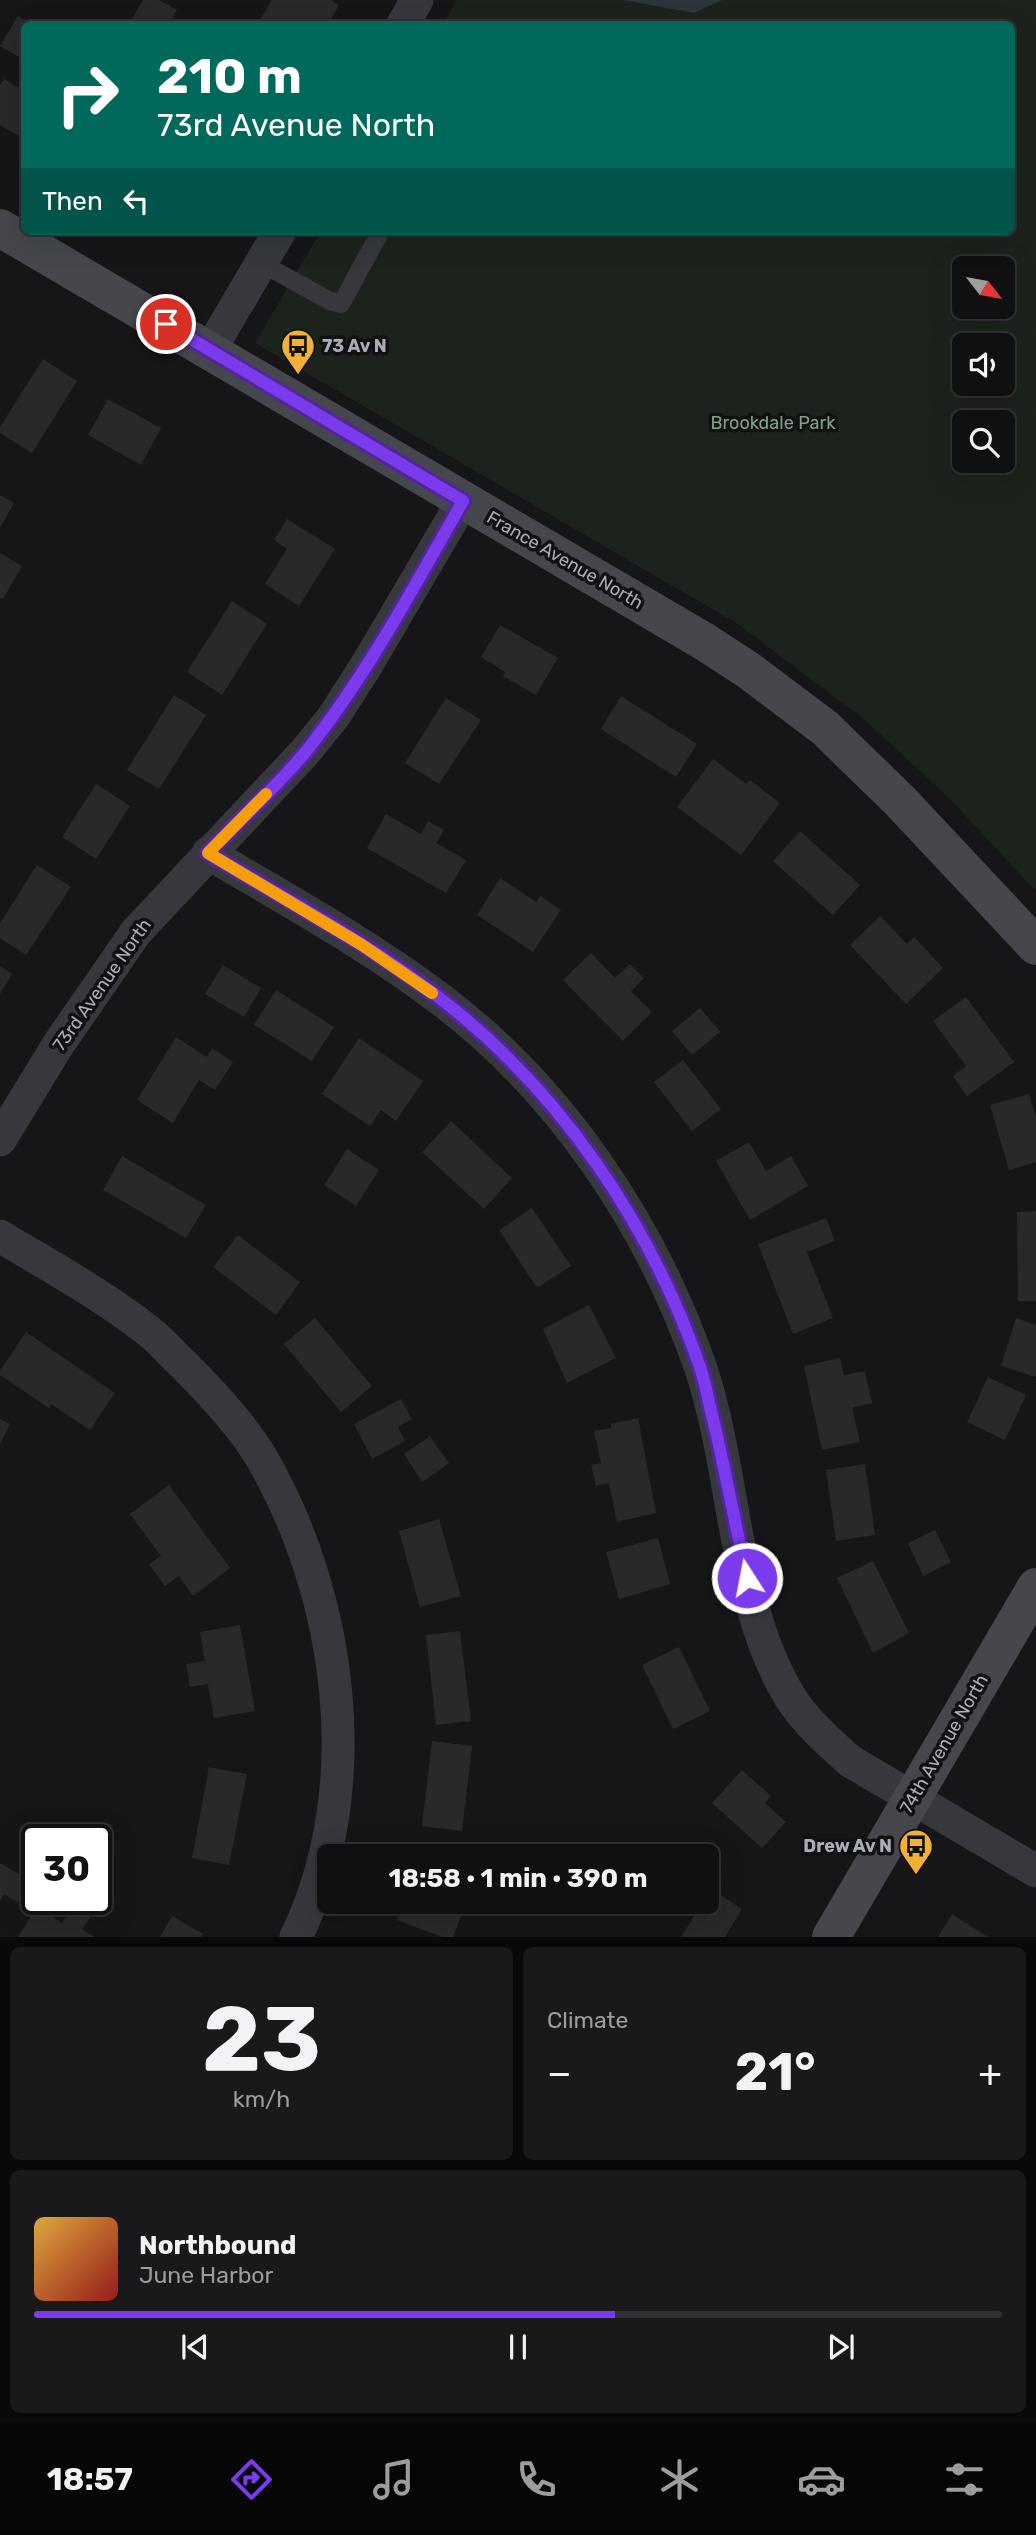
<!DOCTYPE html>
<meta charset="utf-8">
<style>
body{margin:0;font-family:Rubik,sans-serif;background:#19191b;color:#f1f3f6;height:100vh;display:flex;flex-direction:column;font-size:26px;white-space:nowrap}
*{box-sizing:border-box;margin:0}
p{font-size:23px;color:#9c9d9f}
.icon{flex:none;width:38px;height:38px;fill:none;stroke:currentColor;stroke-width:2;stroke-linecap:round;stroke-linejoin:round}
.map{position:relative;height:1937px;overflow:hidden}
.side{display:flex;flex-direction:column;gap:10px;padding:10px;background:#09090a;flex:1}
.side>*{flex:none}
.banner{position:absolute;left:21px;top:21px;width:994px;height:214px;border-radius:10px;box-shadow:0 7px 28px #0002,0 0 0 2px #303032;background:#00695c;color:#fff;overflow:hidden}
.needle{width:46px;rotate:121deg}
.buttons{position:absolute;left:952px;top:256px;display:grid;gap:14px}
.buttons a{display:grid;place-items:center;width:63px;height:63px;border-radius:10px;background:#101012;box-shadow:0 7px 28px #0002,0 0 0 2px #303032;font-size:35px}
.speed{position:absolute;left:21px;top:1824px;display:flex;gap:14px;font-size:35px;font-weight:700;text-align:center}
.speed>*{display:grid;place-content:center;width:91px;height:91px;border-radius:50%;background:#101012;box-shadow:0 7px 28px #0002,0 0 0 2px #303032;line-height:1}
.speed .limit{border:4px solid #111;border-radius:10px;background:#fff;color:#111}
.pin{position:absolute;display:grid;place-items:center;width:60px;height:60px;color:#fff;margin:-30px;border:4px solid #fff;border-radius:50%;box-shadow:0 2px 7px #0007}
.me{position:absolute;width:77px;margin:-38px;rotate:349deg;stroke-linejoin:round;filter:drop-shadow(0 0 5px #0008)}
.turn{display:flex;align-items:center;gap:24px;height:147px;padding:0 21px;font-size:32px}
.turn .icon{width:91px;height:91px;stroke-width:2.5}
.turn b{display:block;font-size:49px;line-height:60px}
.then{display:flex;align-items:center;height:66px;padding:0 21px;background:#0003;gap:14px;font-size:26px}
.big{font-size:52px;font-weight:700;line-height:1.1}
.side .widget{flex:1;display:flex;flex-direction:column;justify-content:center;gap:10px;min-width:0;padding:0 24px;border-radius:10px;background:#19191b}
.side .dial{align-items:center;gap:0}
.dial b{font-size:91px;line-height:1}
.song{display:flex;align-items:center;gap:21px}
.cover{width:84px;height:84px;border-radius:10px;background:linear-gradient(135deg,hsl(40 70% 55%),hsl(0 70% 35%))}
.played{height:7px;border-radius:4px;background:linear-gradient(90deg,#7c3aed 60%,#303032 60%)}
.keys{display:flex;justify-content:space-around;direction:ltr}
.heat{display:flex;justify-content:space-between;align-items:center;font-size:38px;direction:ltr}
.side .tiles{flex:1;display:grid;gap:10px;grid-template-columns:1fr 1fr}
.widget:last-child{grid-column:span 2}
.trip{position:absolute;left:317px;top:1844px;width:402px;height:70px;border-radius:10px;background:#101012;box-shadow:0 7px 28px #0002,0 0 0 2px #303032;font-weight:700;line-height:70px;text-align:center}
.tabs{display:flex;height:112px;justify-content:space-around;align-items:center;background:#060607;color:#9c9d9f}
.tabs .icon{width:49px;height:49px}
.tabs .active{color:#7c3aed}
.tabs b{font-size:32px;color:#f1f3f6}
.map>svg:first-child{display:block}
</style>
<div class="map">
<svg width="1036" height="1937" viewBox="0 0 1036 1937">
<rect width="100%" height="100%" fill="#161618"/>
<!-- green -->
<path fill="#1c231d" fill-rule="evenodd" d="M457 0H1036V891L947 796 865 720 738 624 255 343 321 231H1012V24H443ZM964 268H1003V306H964ZM964 345H1003V383H964ZM964 422H1003V460H964Z"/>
<!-- water -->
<path fill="#2c353c" d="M623 0H722L694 13Z"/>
<!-- building -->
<g fill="#29292c">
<path d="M143 0H159L177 10 169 24H129Z"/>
<path d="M272 0H331L339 5 328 24H258Z"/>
<path d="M18 16 32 24H24V60L0 46Z"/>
<path d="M4 79 24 91V139L0 125V85Z"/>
<path d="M43 359 77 381 32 453 0 433V427Z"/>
<path d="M108 399 161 428 141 465 88 435Z"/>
<path d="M0 495 14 503 0 528Z"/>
<path d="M287 519 335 549 299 606 265 584 287 549 274 540Z"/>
<path d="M0 553 22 566 3 599 0 598Z"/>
<path d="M232 601 267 624 222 695 187 672Z"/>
<path d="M500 625 558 658 536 695 503 676 505 672 481 657Z"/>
<path d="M174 695 206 715 159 789 127 770Z"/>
<path d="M621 696 697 744 676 777 601 729Z"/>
<path d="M446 698 481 720 439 784 405 763Z"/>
<path d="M713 759 746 784 750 780 780 803 741 855 677 807Z"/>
<path d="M96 784 130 806 96 859 62 837Z"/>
<path d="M386 814 421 834 428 821 444 830 436 843 466 860 446 893 367 848Z"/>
<path d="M800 831 860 885 833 915 773 861Z"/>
<path d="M37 865 71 887 26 955 0 938V923Z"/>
<path d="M500 878 536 902 540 896 561 910 533 952 477 915Z"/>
<path d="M880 916 907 944 914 937 943 968 906 1004 850 945Z"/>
<path d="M591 953 615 978 630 964 644 978 631 991 652 1012 623 1041 563 980Z"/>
<path d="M223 965 261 988 244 1017 205 994Z"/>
<path d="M0 966 12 974 0 994Z"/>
<path d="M276 990 334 1027 312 1061 254 1025Z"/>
<path d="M966 997 1014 1062 967 1096 953 1076 966 1066 933 1021Z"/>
<path d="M700 1008 720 1032 692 1055 672 1031Z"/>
<path d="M176 1037 207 1057 212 1048 233 1062 215 1090 199 1080 173 1123 137 1100Z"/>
<path d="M359 1038 423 1081 396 1121 381 1110 370 1126 322 1094Z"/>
<path d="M683 1060 721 1109 692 1131 654 1082Z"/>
<path d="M1029 1094 1036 1117V1162L1009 1170 990 1105Z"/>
<path d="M451 1121 512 1178 484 1209 422 1152Z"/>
<path d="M749 1142 766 1171 791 1156 808 1186 750 1220 716 1161Z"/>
<path d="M347 1149 379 1170 356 1206 324 1185Z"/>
<path d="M122 1156 206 1205 186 1238 103 1190Z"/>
<path d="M532 1208 571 1266 537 1288 499 1230Z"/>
<path d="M1036 1211V1301H1018L1017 1212Z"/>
<path d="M826 1218 835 1241 807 1252 833 1318 793 1334 758 1244Z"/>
<path d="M238 1235 300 1282 276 1315 213 1267Z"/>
<path d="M589 1305 616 1358 567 1383 543 1329Z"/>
<path d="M315 1318 372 1386 341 1412 284 1344Z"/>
<path d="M1016 1318 1036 1325V1377L1001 1366Z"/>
<path d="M26 1332 115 1393 90 1430 51 1404 49 1408 0 1375V1371Z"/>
<path d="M840 1358 844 1375 865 1371 872 1403 852 1408 860 1442 822 1450 804 1366Z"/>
<path d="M988 1377 1026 1395 1005 1440 967 1422Z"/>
<path d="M401 1399 412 1419 398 1427 405 1441 372 1459 354 1424Z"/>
<path d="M638 1418 656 1513 617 1522 609 1483 596 1486 591 1465 601 1463 594 1431 611 1428V1424Z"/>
<path d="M0 1419 10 1424 0 1445Z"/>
<path d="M430 1436 449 1463 422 1482 404 1454Z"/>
<path d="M865 1464 875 1535 836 1541 826 1470Z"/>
<path d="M169 1485 230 1568 193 1596 179 1576 165 1586 149 1564 161 1556 130 1514Z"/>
<path d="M439 1519 461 1596 420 1607 399 1531Z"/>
<path d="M935 1530 951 1562 923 1576 908 1543Z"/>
<path d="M658 1538 670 1584 619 1599 606 1552Z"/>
<path d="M873 1561 909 1633 873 1653 837 1578Z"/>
<path d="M240 1625 255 1711 214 1718 208 1684 190 1687 186 1664 205 1661 200 1632Z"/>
<path d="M460 1631 471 1721 436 1725 426 1635Z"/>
<path d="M679 1647 710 1711 673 1729 642 1665Z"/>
<path d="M432 1741 472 1746 462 1831 422 1826Z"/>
<path d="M209 1767 247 1774 229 1865 192 1858Z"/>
<path d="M742 1770 771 1796 765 1803 786 1822 762 1848 712 1803Z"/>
<path d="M0 1863 33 1882 21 1904 4 1894 0 1901Z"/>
<path d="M711 1889 742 1909 725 1937H681L703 1902H707V1896Z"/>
<path d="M403 1902H462L460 1906 464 1908 453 1937H442L397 1920Z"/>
<path d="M74 1904 92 1915 82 1929 94 1937H18L37 1907 62 1923Z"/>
<path d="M952 1914 988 1937H938Z"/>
<path d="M172 1916 203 1934 201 1937H160Z"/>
</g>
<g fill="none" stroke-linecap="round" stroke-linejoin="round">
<!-- lane -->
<path stroke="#37383d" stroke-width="18" d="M261 263 330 301 341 304 381 231"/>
<!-- street -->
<g stroke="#37383d" stroke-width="33">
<path d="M403 24 417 0"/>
<path d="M210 350 280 231"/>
<path d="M208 853C285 899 364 942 436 996 559 1087 650 1223 700 1366 736 1471 732 1602 790 1697 805 1721 829 1742 850 1761L1036 1871"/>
<path d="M0 1140 58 1045 136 932 305 752 334 716 366 666 463 501"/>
<path d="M0 1236C51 1267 105 1296 152 1334 163 1343 172 1354 182 1363 209 1390 242 1425 261 1457 342 1596 368 1788 296 1937"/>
</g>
<!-- secondary -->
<g stroke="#45474d" stroke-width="38">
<path d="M0 228 705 642 748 670 825 728 900 801 1036 946"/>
<path d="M831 1937 1036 1587"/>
</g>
</g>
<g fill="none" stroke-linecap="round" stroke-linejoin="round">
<!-- route casing -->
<g stroke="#51269a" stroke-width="18">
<path id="route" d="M166 324 463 501C415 585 368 673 308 749 278 786 241 818 208 853 285 899 366 942 437 996 559 1089 650 1223 700 1367 706 1385 709 1405 714 1423 726 1475 736 1527 747 1578"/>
</g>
<!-- route -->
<use href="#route" stroke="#7c3aed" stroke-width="12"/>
<!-- slow -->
<path stroke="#f59e0b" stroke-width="12" d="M266 794 208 853 362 945 432 993"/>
</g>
<!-- icons -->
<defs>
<g id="bus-pin" transform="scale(1.75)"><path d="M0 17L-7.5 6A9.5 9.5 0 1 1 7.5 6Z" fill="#f2b134" stroke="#111113"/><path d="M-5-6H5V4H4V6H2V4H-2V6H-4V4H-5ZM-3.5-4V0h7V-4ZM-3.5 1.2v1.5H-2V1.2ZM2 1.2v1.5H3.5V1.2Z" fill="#111"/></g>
</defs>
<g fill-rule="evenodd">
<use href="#bus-pin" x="298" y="346"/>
<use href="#bus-pin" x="916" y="1846"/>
</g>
<g text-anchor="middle" stroke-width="7" stroke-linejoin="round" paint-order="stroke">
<!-- poi labels -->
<g font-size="18" font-weight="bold" fill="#a8adb8" stroke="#111113" text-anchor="start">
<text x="322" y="352">73 Av N</text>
<text x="892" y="1852" text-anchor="end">Drew Av N</text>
</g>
<!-- park labels -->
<g font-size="18" fill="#7fa381" stroke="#111113">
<text x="773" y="429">Brookdale Park</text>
</g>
<!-- street labels -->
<g font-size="18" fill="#a8adb8" stroke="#111113">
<text transform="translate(565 560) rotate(30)" y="6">France Avenue North</text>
<text transform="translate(102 985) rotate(-55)" y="6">73rd Avenue North</text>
<text transform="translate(944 1744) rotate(-60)" y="6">74th Avenue North</text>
</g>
</g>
</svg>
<div class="buttons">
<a><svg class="needle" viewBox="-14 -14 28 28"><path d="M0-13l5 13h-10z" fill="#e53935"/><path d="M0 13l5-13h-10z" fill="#9c9d9f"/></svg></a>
<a><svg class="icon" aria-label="sound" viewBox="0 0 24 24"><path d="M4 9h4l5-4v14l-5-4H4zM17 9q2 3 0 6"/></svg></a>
<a><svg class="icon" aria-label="search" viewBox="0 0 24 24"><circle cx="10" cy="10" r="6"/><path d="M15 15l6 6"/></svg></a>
</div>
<div class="speed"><div class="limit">30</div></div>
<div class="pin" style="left:166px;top:324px;background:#d93025"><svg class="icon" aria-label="arrive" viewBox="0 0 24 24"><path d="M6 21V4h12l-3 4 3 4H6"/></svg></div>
<svg class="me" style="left:747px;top:1578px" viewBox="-20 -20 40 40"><circle r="17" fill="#7c3aed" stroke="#fff" stroke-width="3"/><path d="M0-11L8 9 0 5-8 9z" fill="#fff"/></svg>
<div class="trip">18:58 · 1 min · 390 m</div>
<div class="banner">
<div class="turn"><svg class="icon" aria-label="right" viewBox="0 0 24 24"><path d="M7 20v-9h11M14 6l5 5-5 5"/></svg><div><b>210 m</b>73rd Avenue North</div></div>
<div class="then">Then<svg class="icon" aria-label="left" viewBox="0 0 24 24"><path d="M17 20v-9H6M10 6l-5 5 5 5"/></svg></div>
</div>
</div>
<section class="side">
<div class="tiles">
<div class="widget dial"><b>23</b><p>km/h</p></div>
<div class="widget"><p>Climate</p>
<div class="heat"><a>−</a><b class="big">21°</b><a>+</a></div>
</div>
<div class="widget">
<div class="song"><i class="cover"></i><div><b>Northbound</b><p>June Harbor</p></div></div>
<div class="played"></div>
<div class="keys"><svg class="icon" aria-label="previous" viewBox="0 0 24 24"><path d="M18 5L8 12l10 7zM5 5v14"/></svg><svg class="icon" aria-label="pause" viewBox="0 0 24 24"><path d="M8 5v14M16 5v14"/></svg><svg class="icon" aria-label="next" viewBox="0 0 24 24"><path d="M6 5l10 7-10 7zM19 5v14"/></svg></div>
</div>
</div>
</section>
<nav class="tabs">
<b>18:57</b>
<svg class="icon active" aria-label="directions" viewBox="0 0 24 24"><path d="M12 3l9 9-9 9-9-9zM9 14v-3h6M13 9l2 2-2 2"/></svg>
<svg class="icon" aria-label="music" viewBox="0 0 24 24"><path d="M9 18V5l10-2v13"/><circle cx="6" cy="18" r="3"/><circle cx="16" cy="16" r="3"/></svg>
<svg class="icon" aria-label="phone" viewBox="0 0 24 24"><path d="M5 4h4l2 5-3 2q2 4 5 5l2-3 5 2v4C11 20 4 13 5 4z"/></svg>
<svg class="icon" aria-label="climate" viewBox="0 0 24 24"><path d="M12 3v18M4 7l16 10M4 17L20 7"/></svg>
<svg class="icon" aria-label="car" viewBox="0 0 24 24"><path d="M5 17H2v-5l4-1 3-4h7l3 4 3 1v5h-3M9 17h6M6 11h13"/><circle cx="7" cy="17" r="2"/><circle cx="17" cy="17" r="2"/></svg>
<svg class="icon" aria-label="filters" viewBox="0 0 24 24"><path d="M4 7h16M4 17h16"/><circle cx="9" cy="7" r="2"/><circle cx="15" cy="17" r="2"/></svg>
</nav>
